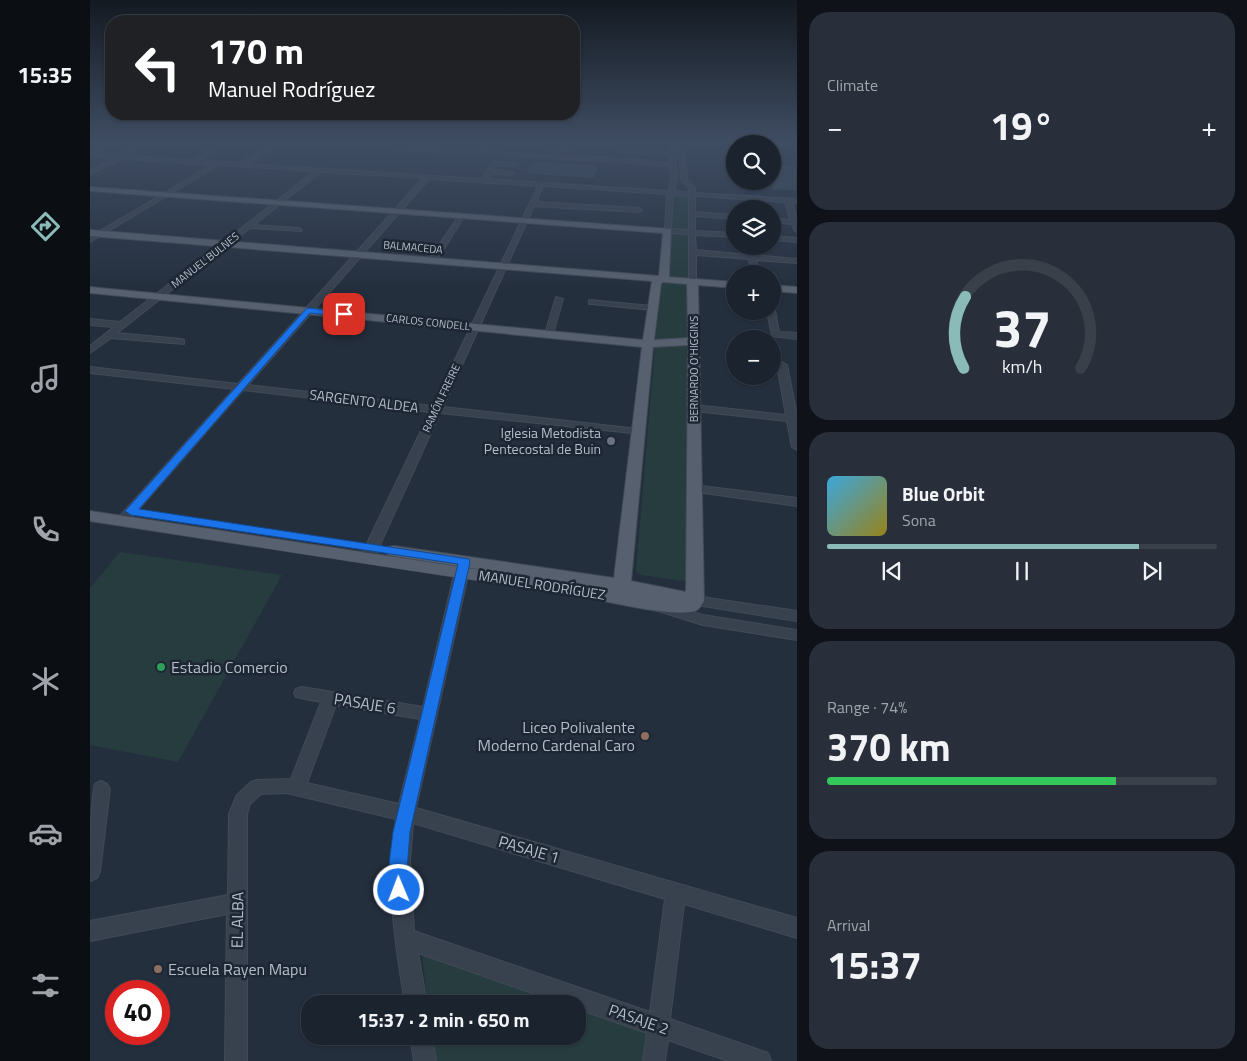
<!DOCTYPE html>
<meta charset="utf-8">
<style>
body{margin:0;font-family:"Titillium Web",sans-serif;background:#282f3a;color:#f1f3f6;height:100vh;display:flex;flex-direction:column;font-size:19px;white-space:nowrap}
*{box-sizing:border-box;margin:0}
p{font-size:16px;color:#a0a4aa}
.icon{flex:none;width:28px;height:28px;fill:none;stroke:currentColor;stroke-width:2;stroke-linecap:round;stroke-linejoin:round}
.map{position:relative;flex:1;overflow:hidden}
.panel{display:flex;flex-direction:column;gap:12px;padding:12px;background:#0f1319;width:450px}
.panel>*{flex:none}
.top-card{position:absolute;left:15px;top:15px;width:475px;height:105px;border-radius:20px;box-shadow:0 1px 4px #0004,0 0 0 1px #39404a;background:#202124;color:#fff;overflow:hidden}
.buttons{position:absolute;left:636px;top:135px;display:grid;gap:10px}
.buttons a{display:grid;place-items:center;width:55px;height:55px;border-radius:50%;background:#1b232e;box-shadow:0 1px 4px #0004,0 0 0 1px #39404a;font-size:25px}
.speed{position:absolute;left:15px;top:980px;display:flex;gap:10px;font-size:25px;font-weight:700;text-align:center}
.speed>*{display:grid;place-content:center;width:65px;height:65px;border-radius:50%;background:#1b232e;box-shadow:0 1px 4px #0004,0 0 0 1px #39404a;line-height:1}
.speed .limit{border:8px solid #d22;background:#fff;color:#111}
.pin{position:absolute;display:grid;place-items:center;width:42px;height:42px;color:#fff;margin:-21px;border-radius:10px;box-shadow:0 2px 8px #0006}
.me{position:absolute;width:55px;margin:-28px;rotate:359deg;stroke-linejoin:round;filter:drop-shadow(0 0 4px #0008)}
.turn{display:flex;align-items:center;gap:18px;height:105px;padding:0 20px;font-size:22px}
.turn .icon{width:65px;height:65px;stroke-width:2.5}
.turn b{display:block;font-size:35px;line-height:42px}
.big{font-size:38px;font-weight:700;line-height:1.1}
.panel .widget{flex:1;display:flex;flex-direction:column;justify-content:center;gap:8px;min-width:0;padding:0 18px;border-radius:20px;background:#282f3a}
.panel .dial{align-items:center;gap:0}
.dial svg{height:130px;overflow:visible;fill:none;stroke:#39404a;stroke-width:7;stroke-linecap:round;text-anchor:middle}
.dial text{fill:#f1f3f6;stroke:none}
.song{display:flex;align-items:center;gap:15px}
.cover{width:60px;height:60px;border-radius:8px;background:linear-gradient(135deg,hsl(200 70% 55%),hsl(50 70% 35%))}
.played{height:5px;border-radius:2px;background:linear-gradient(90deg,#8bbbb9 80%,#39404a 80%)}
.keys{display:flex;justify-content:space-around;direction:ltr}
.heat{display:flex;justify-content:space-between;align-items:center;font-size:28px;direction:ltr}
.charge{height:8px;border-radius:4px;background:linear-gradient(90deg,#34c759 74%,#39404a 0)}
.trip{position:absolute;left:211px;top:995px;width:285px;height:50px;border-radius:20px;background:#1b232e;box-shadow:0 1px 4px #0004,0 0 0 1px #39404a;font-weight:700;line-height:50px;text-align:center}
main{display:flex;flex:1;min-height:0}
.menu{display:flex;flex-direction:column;width:90px;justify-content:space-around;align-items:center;background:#0b0e12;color:#a0a4aa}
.menu .icon{width:35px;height:35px}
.menu .selected{color:#8bbbb9}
.menu b{font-size:22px;color:#f1f3f6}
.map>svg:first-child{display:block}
</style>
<main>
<nav class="menu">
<b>15:35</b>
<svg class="icon selected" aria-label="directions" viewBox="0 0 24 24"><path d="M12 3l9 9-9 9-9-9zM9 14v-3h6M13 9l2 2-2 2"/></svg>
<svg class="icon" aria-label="music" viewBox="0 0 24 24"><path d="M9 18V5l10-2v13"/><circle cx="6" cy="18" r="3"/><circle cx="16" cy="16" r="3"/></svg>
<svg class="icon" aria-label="phone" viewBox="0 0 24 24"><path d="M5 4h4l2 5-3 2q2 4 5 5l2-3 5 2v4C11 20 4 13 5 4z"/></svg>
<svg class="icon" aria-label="climate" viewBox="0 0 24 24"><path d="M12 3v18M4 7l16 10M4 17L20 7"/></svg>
<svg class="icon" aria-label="car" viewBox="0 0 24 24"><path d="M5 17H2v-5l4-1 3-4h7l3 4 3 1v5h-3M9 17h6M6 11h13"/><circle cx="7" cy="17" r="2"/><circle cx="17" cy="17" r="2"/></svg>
<svg class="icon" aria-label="filters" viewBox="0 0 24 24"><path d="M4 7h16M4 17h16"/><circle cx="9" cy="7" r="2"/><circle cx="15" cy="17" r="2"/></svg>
</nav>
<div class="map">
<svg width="707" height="1061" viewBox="0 0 707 1061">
<rect width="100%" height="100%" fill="#242f3e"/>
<!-- green -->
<g fill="#263c3f">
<path d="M588 195 598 197 599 342 597 577 594 581 551 575 546 571 570 287 579 276 584 196Z"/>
<path d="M30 552 192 575 88 762 0 745V588Z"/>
<path d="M332 953 481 1004H338Z"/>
<path d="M488 1006 562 1032 557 1061H345L342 1036H488Z"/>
</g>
<!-- building -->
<g fill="#364354" stroke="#1f2835">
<path d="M443 161 509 165 504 179 435 174Z"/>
<path d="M682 164 707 165V191L682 190Z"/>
</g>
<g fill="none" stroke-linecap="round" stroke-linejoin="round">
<!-- minor casing -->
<g stroke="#414a57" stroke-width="2">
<g id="minor">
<path d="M22 141H28L3 154 29 155 57 141H63L36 156 102 160 129 145 131 148 109 160 150 163 188 141 388 151 392 144 400 142 485 149 482 151 400 146H396L393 151 543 159 580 164V156L529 152 532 150 580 153V141H585L587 180 584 191 599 192V188L591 180 589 141H594L597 180 605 188V193L707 199V203L702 202 707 220V232L704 230 702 224 682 222V218L700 220 695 202 605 196V212L645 215V219L605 216V231L645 233V237L605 235 606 250 658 255 657 246H664L665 255 707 259V263L666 260 669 274H661L659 259 606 255V281L599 283V234L578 233 575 231 577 194 453 186 446 202 549 208 552 210 549 212 444 206 353 407 548 429 552 430 553 432 552 434 350 413 284 558 277 562 270 558 340 412 153 390 36 524H28L26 521 28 518 144 389 0 373V367L148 384 333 178 231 172 164 225 209 228 212 230 211 231 160 228 27 333 91 339 94 340V344L21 338 0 353V346L24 327 0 325V319L30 322 225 171 129 165 0 242V237L122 165 31 159 0 174V170L24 158 0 157V151ZM193 143 543 163 581 167V180L578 191 397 179 401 173 421 175 424 173 403 170 406 165 426 166 429 164 404 161 392 179 157 164ZM339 179 448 186 343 406 158 385ZM583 195 599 196V230L581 229Z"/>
<path d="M489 141H547L540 146Z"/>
<path d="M370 214 375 215 345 263H339L338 261Z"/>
<path d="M682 236 707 238V242L682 240Z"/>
<path d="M466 297 473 299 463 334 459 337 455 334Z"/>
<path d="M499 300 562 306 566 308 562 310 502 304H499Z"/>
<path d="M682 309 685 311 689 332 707 333V339L682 336 677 311H682Z"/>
<path d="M692 362 697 365 707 416V450L702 447 697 421 604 411 599 408 604 405 696 415 687 365Z"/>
<path d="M604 485 707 498V506L600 491 598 489Z"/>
<path d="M374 558 381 562 326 808 707 918V938L594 904 580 1019 678 1053 681 1061H638L578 1040 575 1061H553L557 1033 488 1009V1004H474L328 953 337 1004H315C305 942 295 881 306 819L197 793 171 794 160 804 157 814V1061H135L137 914 0 941V921L138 895 139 814 147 795 161 782 167 780 201 779 231 702 206 697 204 693 206 689 212 687 333 707 367 562ZM246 705 330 719 309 804 217 783ZM323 823 575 899 560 1012 324 931 320 861Z"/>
<path d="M605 596 707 611V621L600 604 598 601 600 598Z"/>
<path d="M570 602 613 615 707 630V640L613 625 565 610 563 607 565 604Z"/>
<path d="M11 781 17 784 20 789 10 872 7 878 0 881C0 856 0 804 5 784Z"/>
<path d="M320 1036H342L346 1061H324Z"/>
</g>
</g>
<!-- major casing -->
<g stroke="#414a57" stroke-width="2">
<g id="major">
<path d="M0 187 581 229 579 277 645 282V288L608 285 614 601C612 604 610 608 607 610 589 620 508 599 484 595 322 571 161 546 0 521V511L523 590 304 556 298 555 296 551 298 547 304 546 524 578 552 347 0 293V287L553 340 562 281 0 236V230L569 276 573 233 0 191ZM573 282 597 284 598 338 564 340 571 284ZM598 345 596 592 541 581 563 347Z"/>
<path d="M682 285 707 287V293L682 291Z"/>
</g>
</g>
<!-- minor -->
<use href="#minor" fill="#38414e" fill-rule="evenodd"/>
<!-- major -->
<use href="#major" fill="#56606e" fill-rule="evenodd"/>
</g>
<!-- sky -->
<linearGradient id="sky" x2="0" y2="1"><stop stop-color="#141a22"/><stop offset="0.49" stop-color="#3f4d63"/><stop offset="1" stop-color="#3f4d63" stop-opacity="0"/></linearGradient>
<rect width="707" height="290" fill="url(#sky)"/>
<!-- route -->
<path fill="#1a73e8" stroke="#114b97" d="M218 308 254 312 258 314 254 317 220 313 49 509 379 559 380 562 320 832 317 870 318 890 315 896 309 899 303 896C295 878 301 851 303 832L368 564 41 515 35 511 216 309Z"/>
<!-- markers -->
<circle fill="#6b7280" stroke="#1d2633" stroke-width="2" cx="521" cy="441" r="5"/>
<circle fill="#2e9e5b" stroke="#1d2633" stroke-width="2" cx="71" cy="667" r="5"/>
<g fill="#8d6e63" stroke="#1d2633" stroke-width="2">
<circle cx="555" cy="736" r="5"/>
<circle cx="68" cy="969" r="5"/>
</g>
<g text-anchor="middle" stroke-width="5" stroke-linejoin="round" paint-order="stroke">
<!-- far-street labels -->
<g font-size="11" fill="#b4bcc9" stroke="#1d2633">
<text transform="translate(323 247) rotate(5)" y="4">BALMACEDA</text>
<text transform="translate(115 260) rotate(-38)" y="4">MANUEL BULNES</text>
<text transform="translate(338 322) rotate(6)" y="4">CARLOS CONDELL</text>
<text transform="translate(604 369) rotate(-90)" y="4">BERNARDO O'HIGGINS</text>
<text transform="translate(351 398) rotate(-65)" y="4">RAMÓN FREIRE</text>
</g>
<!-- street labels -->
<g font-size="14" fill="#b4bcc9" stroke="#1d2633">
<text transform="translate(274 401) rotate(7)" y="5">SARGENTO ALDEA</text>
<text transform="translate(452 585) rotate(9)" y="5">MANUEL RODRÍGUEZ</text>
</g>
<!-- poi labels -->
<g font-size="14" fill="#b4bcc9" stroke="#1d2633" text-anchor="end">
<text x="511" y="438">Iglesia Metodista<tspan x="511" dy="16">Pentecostal de Buin</tspan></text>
</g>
<!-- near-poi labels -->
<g font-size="16" fill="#b4bcc9" stroke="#1d2633" text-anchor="start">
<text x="81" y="673">Estadio Comercio</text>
<text x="545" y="733" text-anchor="end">Liceo Polivalente<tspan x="545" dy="18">Moderno Cardenal Caro</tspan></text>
<text x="78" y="975">Escuela Rayen Mapu</text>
</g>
<!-- near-street labels -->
<g font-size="16" fill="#b4bcc9" stroke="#1d2633">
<text transform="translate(275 703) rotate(9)" y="6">PASAJE 6</text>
<text transform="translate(439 849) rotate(16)" y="6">PASAJE 1</text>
<text transform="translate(147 920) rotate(-89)" y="6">EL ALBA</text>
<text transform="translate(549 1019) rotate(19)" y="6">PASAJE 2</text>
</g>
</g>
</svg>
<div class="buttons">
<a><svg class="icon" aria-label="search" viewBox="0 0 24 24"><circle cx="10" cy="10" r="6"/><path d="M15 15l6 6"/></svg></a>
<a><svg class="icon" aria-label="layers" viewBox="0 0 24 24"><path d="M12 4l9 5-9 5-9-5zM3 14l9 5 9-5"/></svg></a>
<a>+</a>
<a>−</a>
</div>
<div class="speed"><div class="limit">40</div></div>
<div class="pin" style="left:254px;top:314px;background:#d93025"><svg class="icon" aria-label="arrive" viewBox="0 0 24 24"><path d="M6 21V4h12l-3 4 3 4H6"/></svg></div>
<svg class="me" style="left:309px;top:890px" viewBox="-20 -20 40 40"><circle r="17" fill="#1a73e8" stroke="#fff" stroke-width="3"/><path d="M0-11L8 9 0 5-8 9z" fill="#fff"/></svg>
<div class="trip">15:37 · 2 min · 650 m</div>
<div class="top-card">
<div class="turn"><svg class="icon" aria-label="left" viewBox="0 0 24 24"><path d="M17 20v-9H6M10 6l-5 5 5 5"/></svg><div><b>170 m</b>Manuel Rodríguez</div></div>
</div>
</div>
<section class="panel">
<div class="widget"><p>Climate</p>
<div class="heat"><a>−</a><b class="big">19°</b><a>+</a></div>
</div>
<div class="widget dial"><svg viewBox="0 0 100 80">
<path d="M14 69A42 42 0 1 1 86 69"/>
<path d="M14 69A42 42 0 0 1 15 25" stroke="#8bbbb9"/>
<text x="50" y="56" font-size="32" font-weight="700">37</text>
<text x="50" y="72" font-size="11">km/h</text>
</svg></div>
<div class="widget">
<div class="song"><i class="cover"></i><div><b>Blue Orbit</b><p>Sona</p></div></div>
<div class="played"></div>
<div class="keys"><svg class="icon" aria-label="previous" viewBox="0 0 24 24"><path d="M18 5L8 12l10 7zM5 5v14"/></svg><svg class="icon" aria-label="pause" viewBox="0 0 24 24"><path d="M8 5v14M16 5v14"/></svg><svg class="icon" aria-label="next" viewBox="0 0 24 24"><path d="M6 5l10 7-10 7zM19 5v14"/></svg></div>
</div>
<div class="widget"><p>Range · 74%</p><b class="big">370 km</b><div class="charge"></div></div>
<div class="widget"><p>Arrival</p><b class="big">15:37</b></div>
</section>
</main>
